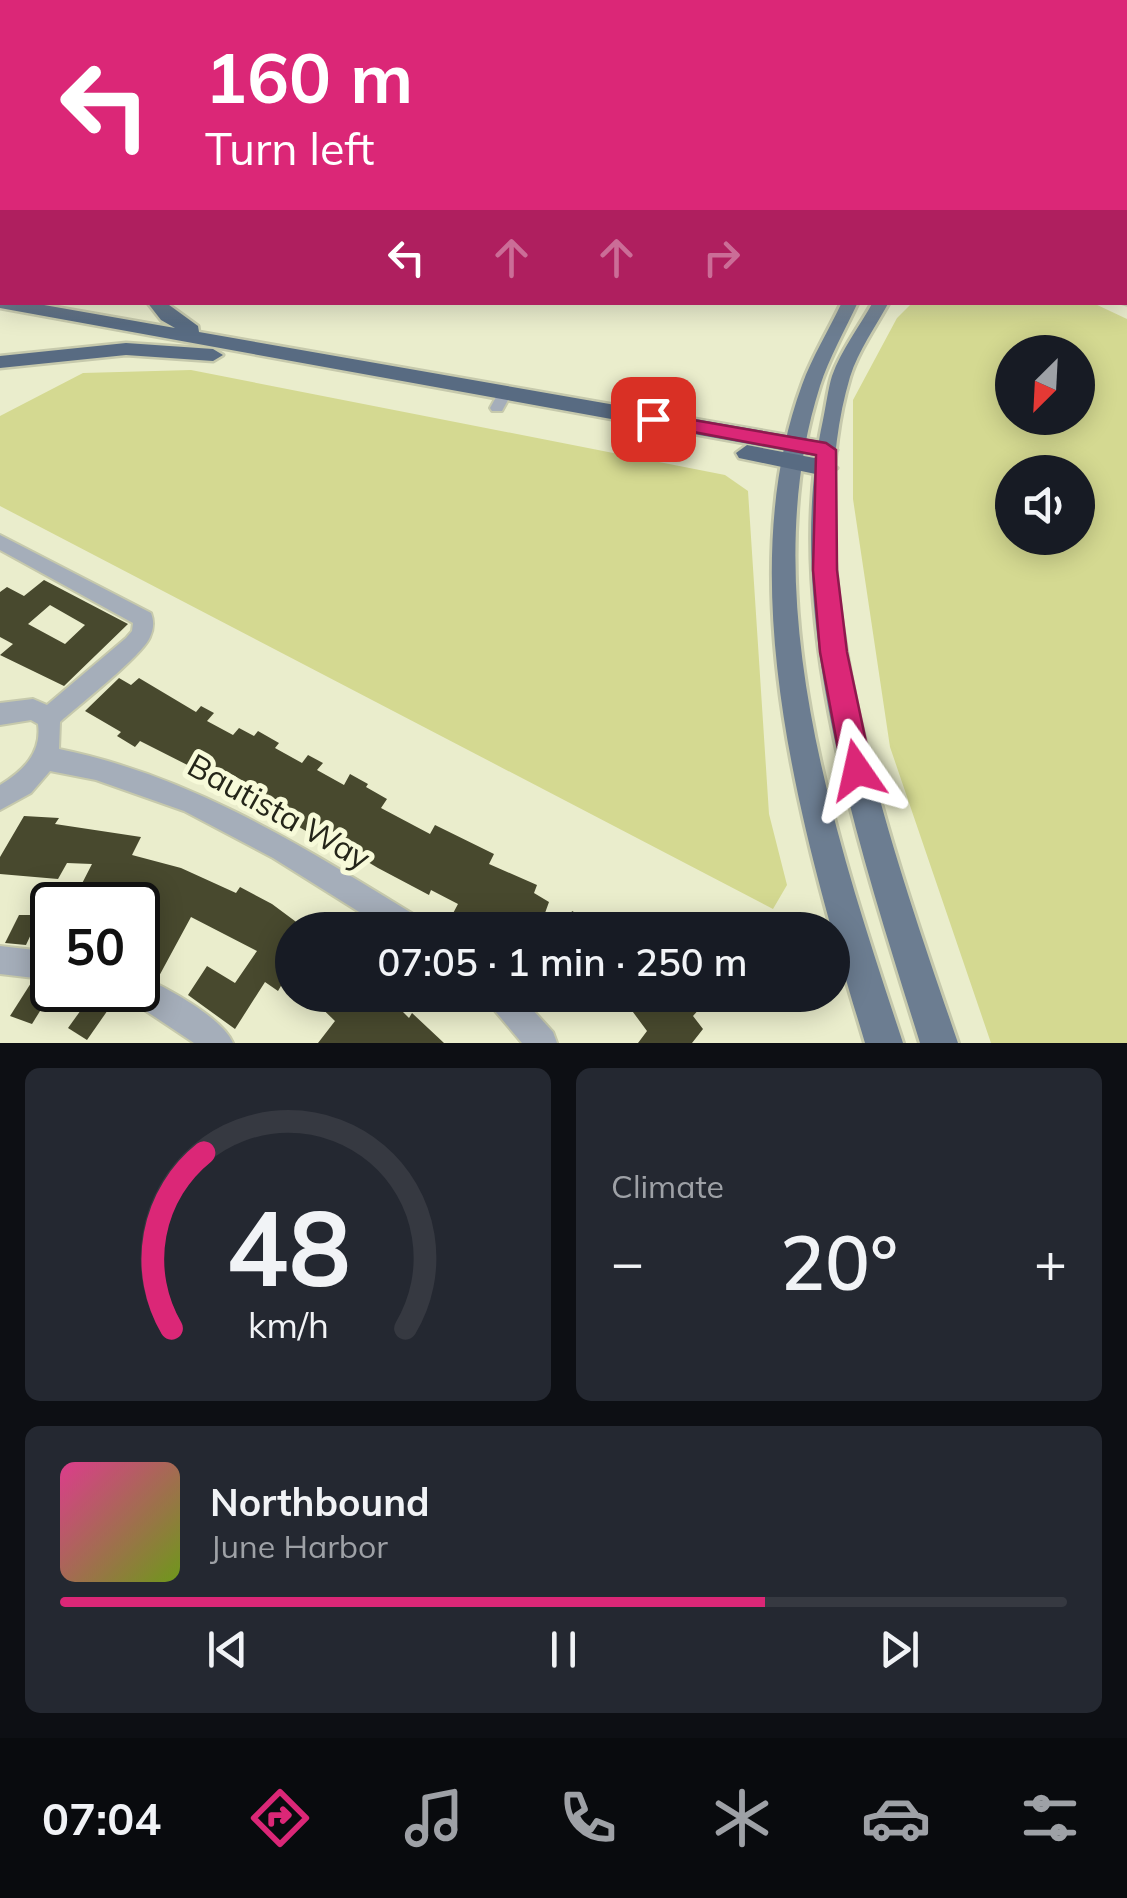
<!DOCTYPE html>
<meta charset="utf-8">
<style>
body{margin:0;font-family:Mulish,sans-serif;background:#242831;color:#f1f3f6;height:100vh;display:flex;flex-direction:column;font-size:38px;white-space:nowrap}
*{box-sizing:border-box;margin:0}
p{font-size:32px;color:#9ea1a6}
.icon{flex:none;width:55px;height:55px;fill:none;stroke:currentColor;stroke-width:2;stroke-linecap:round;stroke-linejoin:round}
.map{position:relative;height:1043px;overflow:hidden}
.side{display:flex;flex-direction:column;gap:25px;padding:25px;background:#0d0f14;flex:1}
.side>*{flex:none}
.hud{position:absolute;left:0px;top:0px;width:1128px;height:305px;box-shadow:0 5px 25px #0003;background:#db2777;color:#fff;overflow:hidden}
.needle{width:65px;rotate:204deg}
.buttons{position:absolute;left:995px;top:335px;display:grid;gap:20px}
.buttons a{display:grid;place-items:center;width:100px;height:100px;border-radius:50%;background:#171b24;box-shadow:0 5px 25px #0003;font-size:50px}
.speed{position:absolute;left:30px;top:882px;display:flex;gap:20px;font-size:50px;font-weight:700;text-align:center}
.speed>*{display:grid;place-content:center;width:130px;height:130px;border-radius:50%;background:#171b24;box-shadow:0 5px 25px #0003;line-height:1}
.speed .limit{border:5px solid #111;border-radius:15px;background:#fff;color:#111}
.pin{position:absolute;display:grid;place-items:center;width:85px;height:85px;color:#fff;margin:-42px;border-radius:20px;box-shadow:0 5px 15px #0006}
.me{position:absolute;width:110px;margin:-55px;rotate:349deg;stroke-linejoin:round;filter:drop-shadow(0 0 8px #0008)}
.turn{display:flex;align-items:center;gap:35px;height:210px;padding:0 40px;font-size:45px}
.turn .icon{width:130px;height:130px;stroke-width:2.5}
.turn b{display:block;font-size:70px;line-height:85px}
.lanes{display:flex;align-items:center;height:95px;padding:0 40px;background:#0003;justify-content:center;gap:50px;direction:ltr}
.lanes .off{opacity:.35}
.big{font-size:75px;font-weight:600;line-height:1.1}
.side .card{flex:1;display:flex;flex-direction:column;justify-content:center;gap:15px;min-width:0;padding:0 35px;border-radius:15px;background:#242831}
.side .dial{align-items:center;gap:0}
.dial svg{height:260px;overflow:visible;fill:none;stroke:#363941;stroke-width:7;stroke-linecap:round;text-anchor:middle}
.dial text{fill:#f1f3f6;stroke:none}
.song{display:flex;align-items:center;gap:30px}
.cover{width:120px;height:120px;border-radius:15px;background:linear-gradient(135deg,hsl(330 70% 55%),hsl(80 70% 35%))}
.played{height:10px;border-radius:5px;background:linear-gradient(90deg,#db2777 70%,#363941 70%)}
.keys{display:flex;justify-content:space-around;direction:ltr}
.heat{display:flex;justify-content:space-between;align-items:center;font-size:55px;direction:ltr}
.side .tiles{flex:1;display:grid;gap:25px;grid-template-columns:1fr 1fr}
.card:last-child{grid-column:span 2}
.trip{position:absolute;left:275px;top:912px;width:575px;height:100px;border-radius:50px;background:#171b24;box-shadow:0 5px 25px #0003;font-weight:600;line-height:100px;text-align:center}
.tab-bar{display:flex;height:160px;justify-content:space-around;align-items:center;background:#090b0e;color:#9ea1a6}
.tab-bar .icon{width:70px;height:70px}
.tab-bar .active{color:#db2777}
.tab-bar b{font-size:45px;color:#f1f3f6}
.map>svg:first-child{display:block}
</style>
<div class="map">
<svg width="1127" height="1043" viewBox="0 0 1127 1043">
<rect width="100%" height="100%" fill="#eaedcc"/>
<!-- green -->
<g fill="#d4d991" fill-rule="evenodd">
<path d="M912 303H1093L1127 319V1043H991L890 747 853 499V400L897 318ZM1012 352H1078V418H1012ZM1078 472V538H1012V472Z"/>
<path d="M191 370 725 475 748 491 769 814 787 885 773 909 0 506V416L83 373Z"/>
</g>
<!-- building -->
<g fill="#48492e" fill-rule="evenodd">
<path d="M44 580 128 624 64 686 0 655 13 644 0 637V592L7 587 24 596ZM50 605 85 625 65 644 28 624Z"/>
<path d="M119 678 131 685 139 678 196 712 201 706 214 713 207 721 233 735 239 728 254 736 258 731 279 743 275 748 302 763 308 755 323 763 317 770 344 785 350 774 368 784 366 787 387 799 381 808 430 834 435 825 494 854 489 864 537 885 534 893 549 902 545 913 567 925 572 911 591 921 587 930H470L450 919 458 904 431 890 429 895 378 868 336 843 340 837 318 825 311 834 289 821 292 816 248 791 252 786 226 771 219 781 140 741 135 747 117 736 121 732 85 711Z"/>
<path d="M24 816 59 818 55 824 141 837 132 855 181 868 236 893 240 887 272 904 307 930H292V967L278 991 265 982 235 1029 188 995 207 966 235 983 257 951 191 917 158 978 138 970 159 930 138 924V905H71L92 864 67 863 58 879 0 874V857Z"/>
<path d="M19 915H40L26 945 5 943Z"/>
<path d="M31 983 53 990 32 1024 10 1016Z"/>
<path d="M308 995H386L409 1018 412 1013 444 1043H318L335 1021Z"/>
<path d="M641 995H692L701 1007 693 1016 703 1029 692 1043H638L647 1031 630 1008Z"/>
<path d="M91 996 110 1007 87 1040 68 1028Z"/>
</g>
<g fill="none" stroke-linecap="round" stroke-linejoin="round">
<!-- minor casing -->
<g stroke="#c6c9ac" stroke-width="4">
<g id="minor">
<path d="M2 188V194L0 195V189Z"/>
<path d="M505 389 512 393 502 411H492L490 408 500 390Z"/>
<path d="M0 535 151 613C154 621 154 628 150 637 143 655 78 706 60 722L59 749C194 776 308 850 423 920L427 930H388L273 858 184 811 96 780 50 771 31 793 0 810V785C23 771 42 753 38 724L31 720 0 725V703L33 699 47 705 126 638 132 631 133 623 0 550Z"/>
<path d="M0 946 52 952V980L0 974Z"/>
<path d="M138 975C164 986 222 1017 233 1043H194L128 999 124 990H138Z"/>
<path d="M486 995H519L553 1032 557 1043H522L490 1005Z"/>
</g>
</g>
<!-- major casing -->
<g stroke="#c6c9ac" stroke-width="6">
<g id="major">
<path d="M842 302H858C845 330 829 358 820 386 753 596 837 843 903 1043H865C806 847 728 587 802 385 812 357 829 330 842 302Z"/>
<path d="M873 302H889C876 326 858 351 850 377 792 572 894 856 958 1043H920C862 856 780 615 823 420 826 406 828 389 832 376 841 350 860 326 873 302Z"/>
</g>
</g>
<!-- highway casing -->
<g stroke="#c6c9ac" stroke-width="5">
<g id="highway">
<path d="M1125 293H1127V304L1120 302H1125Z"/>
<path d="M0 298 2 302H27L175 328 161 320 147 302H165L198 326 199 332 826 442 837 450 826 458 0 308Z"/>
<path d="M126 343 213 349 223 355 213 361 126 355 0 368V356Z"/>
<path d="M747 445 825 460 837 468 825 476 739 458 736 453Z"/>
</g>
</g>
<!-- minor -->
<use href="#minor" fill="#a5aeba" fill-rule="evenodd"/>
<!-- major -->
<use href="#major" fill="#6c7d91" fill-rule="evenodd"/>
<!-- highway -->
<use href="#highway" fill="#586b82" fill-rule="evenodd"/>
</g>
<!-- sky -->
<linearGradient id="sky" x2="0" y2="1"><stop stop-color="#89aca2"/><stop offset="0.55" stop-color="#f6f7e8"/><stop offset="1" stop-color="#f6f7e8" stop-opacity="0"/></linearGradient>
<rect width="1127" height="323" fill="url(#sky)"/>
<!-- route -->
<path fill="#db2777" stroke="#8e194d" stroke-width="2.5" d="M653 413 826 443 836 450 837 570 847 652 872 770 868 780 857 785 846 780 842 770 820 652 813 570 816 455 646 423 643 419Z"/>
<g text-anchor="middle" stroke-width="10" stroke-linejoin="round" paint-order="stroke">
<!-- near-street labels -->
<g font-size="32" fill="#242519" stroke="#f7fad9">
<text transform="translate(279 812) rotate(29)" y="11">Bautista Way</text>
</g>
</g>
</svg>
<div class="buttons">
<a><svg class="needle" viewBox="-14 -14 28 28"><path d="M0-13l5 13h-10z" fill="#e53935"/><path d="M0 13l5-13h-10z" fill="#9ea1a6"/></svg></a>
<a><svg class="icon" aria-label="sound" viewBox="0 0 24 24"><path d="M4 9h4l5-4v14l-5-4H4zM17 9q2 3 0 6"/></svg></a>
</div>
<div class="speed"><div class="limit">50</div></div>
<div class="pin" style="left:653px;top:419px;background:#d93025"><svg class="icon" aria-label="arrive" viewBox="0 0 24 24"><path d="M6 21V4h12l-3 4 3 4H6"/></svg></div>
<svg class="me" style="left:857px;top:770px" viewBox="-20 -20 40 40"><path d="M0-17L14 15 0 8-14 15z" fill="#db2777" stroke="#fff" stroke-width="4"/></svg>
<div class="trip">07:05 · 1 min · 250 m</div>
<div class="hud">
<div class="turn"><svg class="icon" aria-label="left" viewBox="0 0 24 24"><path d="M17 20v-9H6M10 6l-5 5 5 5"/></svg><div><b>160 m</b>Turn left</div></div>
<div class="lanes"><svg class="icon" aria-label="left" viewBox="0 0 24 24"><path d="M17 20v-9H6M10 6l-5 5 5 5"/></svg><svg class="icon off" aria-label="ahead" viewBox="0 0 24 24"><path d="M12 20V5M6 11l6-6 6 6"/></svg><svg class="icon off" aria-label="ahead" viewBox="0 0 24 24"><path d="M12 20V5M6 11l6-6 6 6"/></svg><svg class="icon off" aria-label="right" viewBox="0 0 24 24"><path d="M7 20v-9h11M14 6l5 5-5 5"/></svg></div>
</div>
</div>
<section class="side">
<div class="tiles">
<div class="card dial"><svg viewBox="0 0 100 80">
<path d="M14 69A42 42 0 1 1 86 69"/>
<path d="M14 69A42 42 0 0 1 24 15" stroke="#db2777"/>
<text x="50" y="56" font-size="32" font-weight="700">48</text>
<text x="50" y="72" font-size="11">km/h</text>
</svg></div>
<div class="card"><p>Climate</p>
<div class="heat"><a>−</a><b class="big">20°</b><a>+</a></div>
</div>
<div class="card">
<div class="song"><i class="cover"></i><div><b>Northbound</b><p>June Harbor</p></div></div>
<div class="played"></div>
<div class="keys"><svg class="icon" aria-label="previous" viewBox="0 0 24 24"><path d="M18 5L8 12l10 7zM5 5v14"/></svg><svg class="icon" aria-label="pause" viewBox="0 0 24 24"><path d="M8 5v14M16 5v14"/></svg><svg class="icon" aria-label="next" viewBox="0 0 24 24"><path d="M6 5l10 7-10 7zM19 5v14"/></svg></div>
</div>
</div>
</section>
<nav class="tab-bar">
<b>07:04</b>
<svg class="icon active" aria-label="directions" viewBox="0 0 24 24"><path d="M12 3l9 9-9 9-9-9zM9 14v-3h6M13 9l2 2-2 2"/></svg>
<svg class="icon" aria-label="music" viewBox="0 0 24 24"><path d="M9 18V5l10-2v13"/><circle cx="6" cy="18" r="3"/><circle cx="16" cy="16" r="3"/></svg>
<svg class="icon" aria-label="phone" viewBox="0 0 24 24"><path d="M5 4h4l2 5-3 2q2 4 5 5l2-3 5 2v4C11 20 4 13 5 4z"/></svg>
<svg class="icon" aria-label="climate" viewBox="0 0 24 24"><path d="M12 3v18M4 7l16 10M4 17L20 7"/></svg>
<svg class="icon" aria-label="car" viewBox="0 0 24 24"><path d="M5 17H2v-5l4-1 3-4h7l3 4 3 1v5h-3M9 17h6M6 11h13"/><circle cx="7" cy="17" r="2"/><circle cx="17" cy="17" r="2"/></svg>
<svg class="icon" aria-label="filters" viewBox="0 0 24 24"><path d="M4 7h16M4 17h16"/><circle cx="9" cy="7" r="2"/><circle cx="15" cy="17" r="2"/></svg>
</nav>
